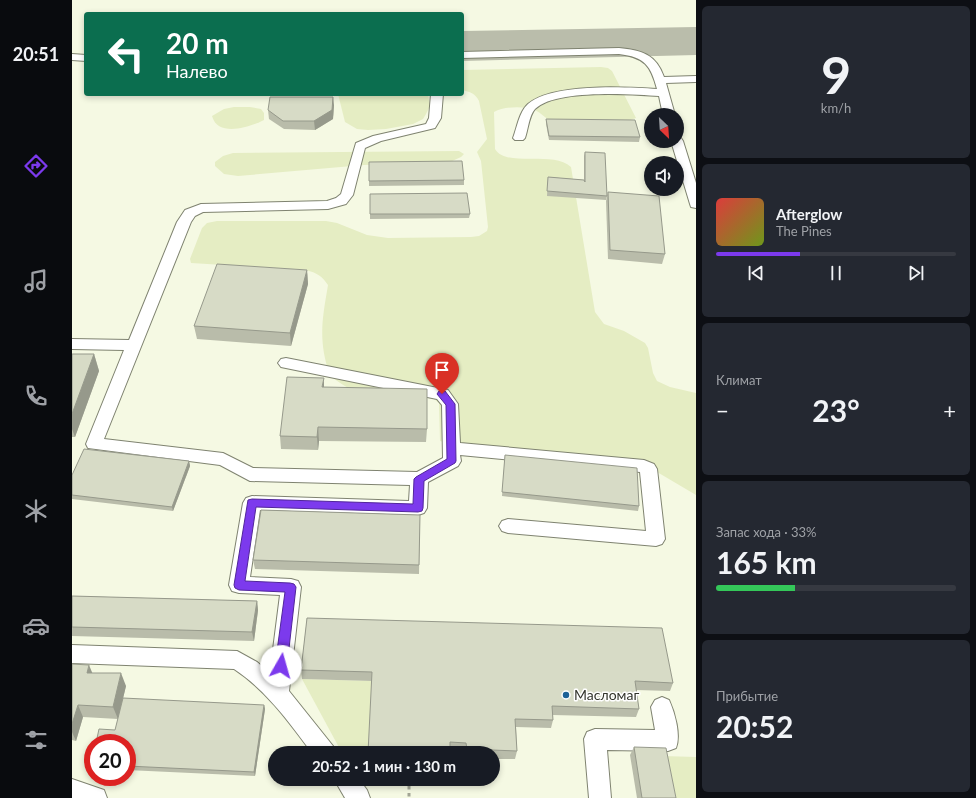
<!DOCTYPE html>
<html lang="ru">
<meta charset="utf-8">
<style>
body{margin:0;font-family:Lato,sans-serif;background:#242831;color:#f1f3f6;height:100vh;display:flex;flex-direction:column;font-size:15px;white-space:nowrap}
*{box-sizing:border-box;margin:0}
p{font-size:13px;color:#9ea1a6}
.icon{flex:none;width:22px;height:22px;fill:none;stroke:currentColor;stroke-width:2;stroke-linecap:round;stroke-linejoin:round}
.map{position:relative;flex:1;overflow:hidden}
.drawer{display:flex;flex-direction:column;gap:6px;padding:6px;background:#0d0f14;width:280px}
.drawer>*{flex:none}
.hud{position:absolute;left:12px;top:12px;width:380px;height:84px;border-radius:4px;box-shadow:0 2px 6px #0003;background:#0b6e4f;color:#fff;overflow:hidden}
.needle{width:26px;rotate:155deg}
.tools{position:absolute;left:572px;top:108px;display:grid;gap:8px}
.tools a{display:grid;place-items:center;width:40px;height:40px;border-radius:50%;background:#171b24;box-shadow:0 2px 6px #0003;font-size:20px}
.speed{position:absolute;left:12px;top:734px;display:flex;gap:8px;font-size:20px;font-weight:700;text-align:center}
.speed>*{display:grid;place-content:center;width:52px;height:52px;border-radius:50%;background:#171b24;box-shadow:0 2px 6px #0003;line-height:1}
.speed .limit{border:6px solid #d22;background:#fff;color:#111}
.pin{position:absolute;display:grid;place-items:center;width:34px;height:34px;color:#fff;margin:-41px -17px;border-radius:50% 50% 50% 0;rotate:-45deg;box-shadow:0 0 4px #0007}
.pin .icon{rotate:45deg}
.me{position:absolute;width:44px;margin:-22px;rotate:7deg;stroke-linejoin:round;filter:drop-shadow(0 0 3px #0008)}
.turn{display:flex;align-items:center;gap:14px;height:84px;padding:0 16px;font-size:18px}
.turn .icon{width:52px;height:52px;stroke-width:2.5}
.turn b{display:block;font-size:28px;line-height:34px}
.big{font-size:30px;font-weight:700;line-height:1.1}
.drawer .tile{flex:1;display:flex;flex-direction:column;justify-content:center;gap:6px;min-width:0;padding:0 14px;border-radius:6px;background:#242831}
.drawer .dial{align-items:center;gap:0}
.dial b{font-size:52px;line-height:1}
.song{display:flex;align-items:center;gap:12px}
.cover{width:48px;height:48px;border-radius:6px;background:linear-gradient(135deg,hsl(0 70% 55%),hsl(80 70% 35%))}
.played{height:4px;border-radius:2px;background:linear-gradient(90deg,#7c3aed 35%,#363941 35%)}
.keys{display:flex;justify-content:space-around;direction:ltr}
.heat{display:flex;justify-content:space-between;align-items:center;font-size:22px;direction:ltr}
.charge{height:6px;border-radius:3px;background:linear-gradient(90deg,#34c759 33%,#363941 0)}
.trip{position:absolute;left:196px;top:746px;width:232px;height:40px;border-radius:20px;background:#171b24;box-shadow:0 2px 6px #0003;font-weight:700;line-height:40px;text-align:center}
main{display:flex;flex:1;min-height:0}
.tabs{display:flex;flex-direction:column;width:72px;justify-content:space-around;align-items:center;background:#090b0e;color:#9ea1a6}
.tabs .icon{width:28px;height:28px}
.tabs .active{color:#7c3aed}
.tabs b{font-size:18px;color:#f1f3f6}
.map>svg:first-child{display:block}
</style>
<main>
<nav class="tabs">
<b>20:51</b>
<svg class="icon active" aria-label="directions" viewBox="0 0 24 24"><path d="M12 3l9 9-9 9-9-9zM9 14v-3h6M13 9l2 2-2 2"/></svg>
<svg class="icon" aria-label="music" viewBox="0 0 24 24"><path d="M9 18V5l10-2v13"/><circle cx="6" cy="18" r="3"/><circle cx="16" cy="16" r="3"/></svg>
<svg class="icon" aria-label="phone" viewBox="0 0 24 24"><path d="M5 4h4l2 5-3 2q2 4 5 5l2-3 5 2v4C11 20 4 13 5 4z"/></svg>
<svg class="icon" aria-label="climate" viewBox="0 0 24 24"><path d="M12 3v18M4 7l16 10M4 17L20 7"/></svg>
<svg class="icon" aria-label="car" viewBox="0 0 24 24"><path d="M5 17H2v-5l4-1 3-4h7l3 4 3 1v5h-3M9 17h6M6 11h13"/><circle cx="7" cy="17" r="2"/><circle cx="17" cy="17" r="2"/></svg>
<svg class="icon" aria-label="filters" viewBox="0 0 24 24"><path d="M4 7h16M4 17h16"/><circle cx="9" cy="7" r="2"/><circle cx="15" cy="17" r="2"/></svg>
</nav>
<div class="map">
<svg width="624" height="798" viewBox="0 0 624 798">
<rect width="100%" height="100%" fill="#f5f9e3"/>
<!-- green -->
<g fill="#e5edc3">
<path d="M529 67 536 68 540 71 564 118 555 121H479C473 118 469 113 463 110 452 106 433 106 422 112L423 149C434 168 480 150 499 167L523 312 532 324 552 331 573 343 576 348 581 373 585 381 598 387 624 393V495L580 469 421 454 368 441 367 403C350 386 309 395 285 391 275 389 266 381 258 376 246 340 250 321 256 285 250 276 245 273 234 270L119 263 118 259 130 228 135 223 145 221H254L265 223 295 235 316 238 399 237 407 236 415 231 416 227 409 161 405 152 415 139 407 101C403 93 398 92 390 90V70Z"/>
<path d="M266 94H356L358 106 354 114 351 119 341 124 314 129 296 130 285 129 273 122Z"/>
<path d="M162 107H178L189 109 192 113V120C178 127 146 138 140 116L152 109Z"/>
<path d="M387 151 392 154 389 157 378 162 292 165 166 176 152 174 143 166V162L151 156 161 153Z"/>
<path d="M230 679 300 681 297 753H270Z"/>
<path d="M591 756 624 757V798H599Z"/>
</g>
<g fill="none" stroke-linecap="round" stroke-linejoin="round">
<!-- taxiway -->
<path fill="#babdab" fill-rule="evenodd" d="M624 27V55L390 61V31Z"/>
<!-- lane casing -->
<g stroke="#7f8370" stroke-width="2">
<g id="lane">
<path d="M547 48C569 50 584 54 592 77L624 76V82L594 83 603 115H591L587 96C560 94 483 89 463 109 457 115 456 130 453 138L451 140H443L441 138C445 128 447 112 456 104 481 83 553 87 585 89 579 66 573 57 547 54L390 58V52Z"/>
<path d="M0 54 14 55V61L0 60Z"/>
<path d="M359 94H371L369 118 363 128 309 141 293 148 281 195 274 204 256 209 131 212 123 216 119 222 32 439 151 453 181 468 345 472 371 458 370 405 365 399 209 367 206 363 209 359 214 358 376 390 386 404 388 443 572 460 582 464 585 469 593 539 590 544 584 546 436 533 430 531 427 526 430 521 436 519 574 531 568 472 388 455 389 461 386 466 356 482 355 508 352 513 346 515 188 510 178 577 219 579 226 581 229 587 217 691 261 746 264 753H240C217 722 194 690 162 669L0 663V645L165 651 185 662 198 673 208 595 167 593 160 591 157 585 171 503 174 498 180 496 337 501 338 485 178 481 148 465 16 448 14 444 52 350 0 349V339L57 340 105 222 113 210 129 204 255 201 264 198 269 194 284 143 301 136 354 124 357 118Z"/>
<path d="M605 137 609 138 611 141 624 183V208L619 207 618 204 599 141H605Z"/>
<path d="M590 697 597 700C603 713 609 735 604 748L596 751 535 750 539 798H517L512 739 515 732 523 729 583 730 579 707 583 700Z"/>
<path d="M0 779 32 790 35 798H0Z"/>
<path d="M262 779H287L295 790 298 798H273Z"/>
</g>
</g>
<!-- path -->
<path stroke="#a2a595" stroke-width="3" stroke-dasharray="3.5 3.5" stroke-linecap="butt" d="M337 779V798"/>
<!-- lane -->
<use href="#lane" fill="#fff" fill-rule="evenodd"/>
</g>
<!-- wall -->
<g fill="#b9bcaa">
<path d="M262 105 261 119 243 130 212 129 197 119 196 110Z"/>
<path d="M474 119 568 137 567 142 477 140 474 124Z"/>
<path d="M513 152 535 196 534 200 475 196 476 177 512 180V156Z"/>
<path d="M297 162 392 180V185L297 186Z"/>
<path d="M536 192 593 254 590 264 536 259 534 201Z"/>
<path d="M298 194 398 214 397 218 298 219Z"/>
<path d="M235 270 236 284 219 346 125 339 122 326Z"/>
<path d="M0 354H22L27 371 3 437H0Z"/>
<path d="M252 387 355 429 354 442 247 441 246 450 209 449 208 436Z"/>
<path d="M433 455 567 506 566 511 430 496Z"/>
<path d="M117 461 118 466 101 511 0 499V475Z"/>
<path d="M348 515 347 574 183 569 181 560Z"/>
<path d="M0 596 185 601 186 610 182 641 0 636Z"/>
<path d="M235 618 601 683 598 691 564 690 567 709 564 717 481 715V720L479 728 444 727 445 751 443 759H421V753H393V751H378L300 681 230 679 229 670Z"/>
<path d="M0 664 20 673 54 686 46 719 11 717 4 741 0 740Z"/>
<path d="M192 705 193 709 183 776 55 770V743L43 730Z"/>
<path d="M562 747 604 798H565L558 755Z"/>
<path d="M21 753V768H20L18 764Z"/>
</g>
<!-- shaded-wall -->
<g fill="#96998b">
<path d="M261 97 262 105 261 119 243 130 242 121Z"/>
<path d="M235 270 236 284 219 346 218 333Z"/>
<path d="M22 354 27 371 3 437 0 429V414Z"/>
<path d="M252 378V391L250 387Z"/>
<path d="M246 427 247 441 246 450 245 437Z"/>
<path d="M117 461 118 466 101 511 100 507Z"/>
<path d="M185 601 186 610 182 641 180 632Z"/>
<path d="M17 665 22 677 15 673Z"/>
<path d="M49 673 54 686 46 719 41 707Z"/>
<path d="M6 705 11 717 4 741 0 732V724Z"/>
<path d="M192 705 193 709 183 776 182 772Z"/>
</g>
<!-- building -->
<g fill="#d7dbc6" stroke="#96998b">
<path d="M198 97H261L260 110 242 121H211L196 110Z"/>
<path d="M474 119 563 120 568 137 477 136Z"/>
<path d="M513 152 533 153 535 196 475 191 476 177 512 180 513 182Z"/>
<path d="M390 161 392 180 297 181V162Z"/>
<path d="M536 192 587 196 593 254 538 250Z"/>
<path d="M395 193 398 214H298V194Z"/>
<path d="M145 264 235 270 218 333 122 326Z"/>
<path d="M0 354H22L0 414Z"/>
<path d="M215 377 252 378 250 387 355 389V429L246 427 245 437 208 436Z"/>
<path d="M12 449 117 461 100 507 0 495V475Z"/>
<path d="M433 455 565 468 567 506 430 492Z"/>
<path d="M189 510 348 515 347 565 181 560Z"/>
<path d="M0 596 185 601 180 632 0 627Z"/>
<path d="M235 618 590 628 601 683 563 681 567 709 480 706 481 720 443 719 445 751 395 749 394 743 378 742V753H296L300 672 229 670Z"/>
<path d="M0 664 17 665 15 673H49L41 707 6 705 0 724Z"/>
<path d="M51 698 192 705 182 772 55 766V743H24L27 729 43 730Z"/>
<path d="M562 747 594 748 604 798H570Z"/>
<path d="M21 753V764H18Z"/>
</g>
<!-- route -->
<path fill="#7c3aed" stroke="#51269a" d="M367 391H373L383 404 384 461 383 463 352 481 351 508 350 511 346 512 184 507 173 581 218 583 222 584 224 587 215 666 213 670 209 671 205 670 203 666 213 592 167 590 163 588 162 585 176 500 180 499 341 504 342 479 344 477 375 459 374 405 365 394Z"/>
<!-- markers -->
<circle fill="#1d6297" stroke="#fff" stroke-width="1.5" cx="494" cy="695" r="4"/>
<g text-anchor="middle" stroke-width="3" stroke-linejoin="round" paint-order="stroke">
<!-- near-poi labels -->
<g font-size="14" fill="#32342b" stroke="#fff" text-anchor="start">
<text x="502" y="700">Масломаг</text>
</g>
</g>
</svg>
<div class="tools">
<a><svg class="needle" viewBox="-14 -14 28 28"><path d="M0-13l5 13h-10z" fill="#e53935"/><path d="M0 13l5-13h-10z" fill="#9ea1a6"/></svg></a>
<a><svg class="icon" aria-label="sound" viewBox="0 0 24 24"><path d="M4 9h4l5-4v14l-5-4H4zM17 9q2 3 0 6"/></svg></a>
</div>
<div class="speed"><div class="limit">20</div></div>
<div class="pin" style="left:370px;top:394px;background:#d93025"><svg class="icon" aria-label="arrive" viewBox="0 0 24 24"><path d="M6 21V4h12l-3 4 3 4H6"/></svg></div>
<svg class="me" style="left:209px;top:666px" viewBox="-20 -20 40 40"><circle r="19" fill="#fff"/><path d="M0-13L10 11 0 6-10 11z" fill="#7c3aed"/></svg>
<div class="trip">20:52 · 1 мин · 130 m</div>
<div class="hud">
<div class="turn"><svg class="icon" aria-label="left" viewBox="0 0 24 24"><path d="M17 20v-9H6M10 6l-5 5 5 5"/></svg><div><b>20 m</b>Налево</div></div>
</div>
</div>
<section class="drawer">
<div class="tile dial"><b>9</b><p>km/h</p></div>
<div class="tile">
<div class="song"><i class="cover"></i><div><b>Afterglow</b><p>The Pines</p></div></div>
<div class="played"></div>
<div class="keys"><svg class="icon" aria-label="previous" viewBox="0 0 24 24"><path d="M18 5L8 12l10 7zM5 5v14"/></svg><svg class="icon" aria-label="pause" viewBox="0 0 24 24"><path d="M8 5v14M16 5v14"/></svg><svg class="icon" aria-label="next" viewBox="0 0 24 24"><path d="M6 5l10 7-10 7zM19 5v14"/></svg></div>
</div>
<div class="tile"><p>Климат</p>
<div class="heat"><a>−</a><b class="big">23°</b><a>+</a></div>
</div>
<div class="tile"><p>Запас хода · 33%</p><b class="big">165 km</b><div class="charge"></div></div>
<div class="tile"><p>Прибытие</p><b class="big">20:52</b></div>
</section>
</main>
